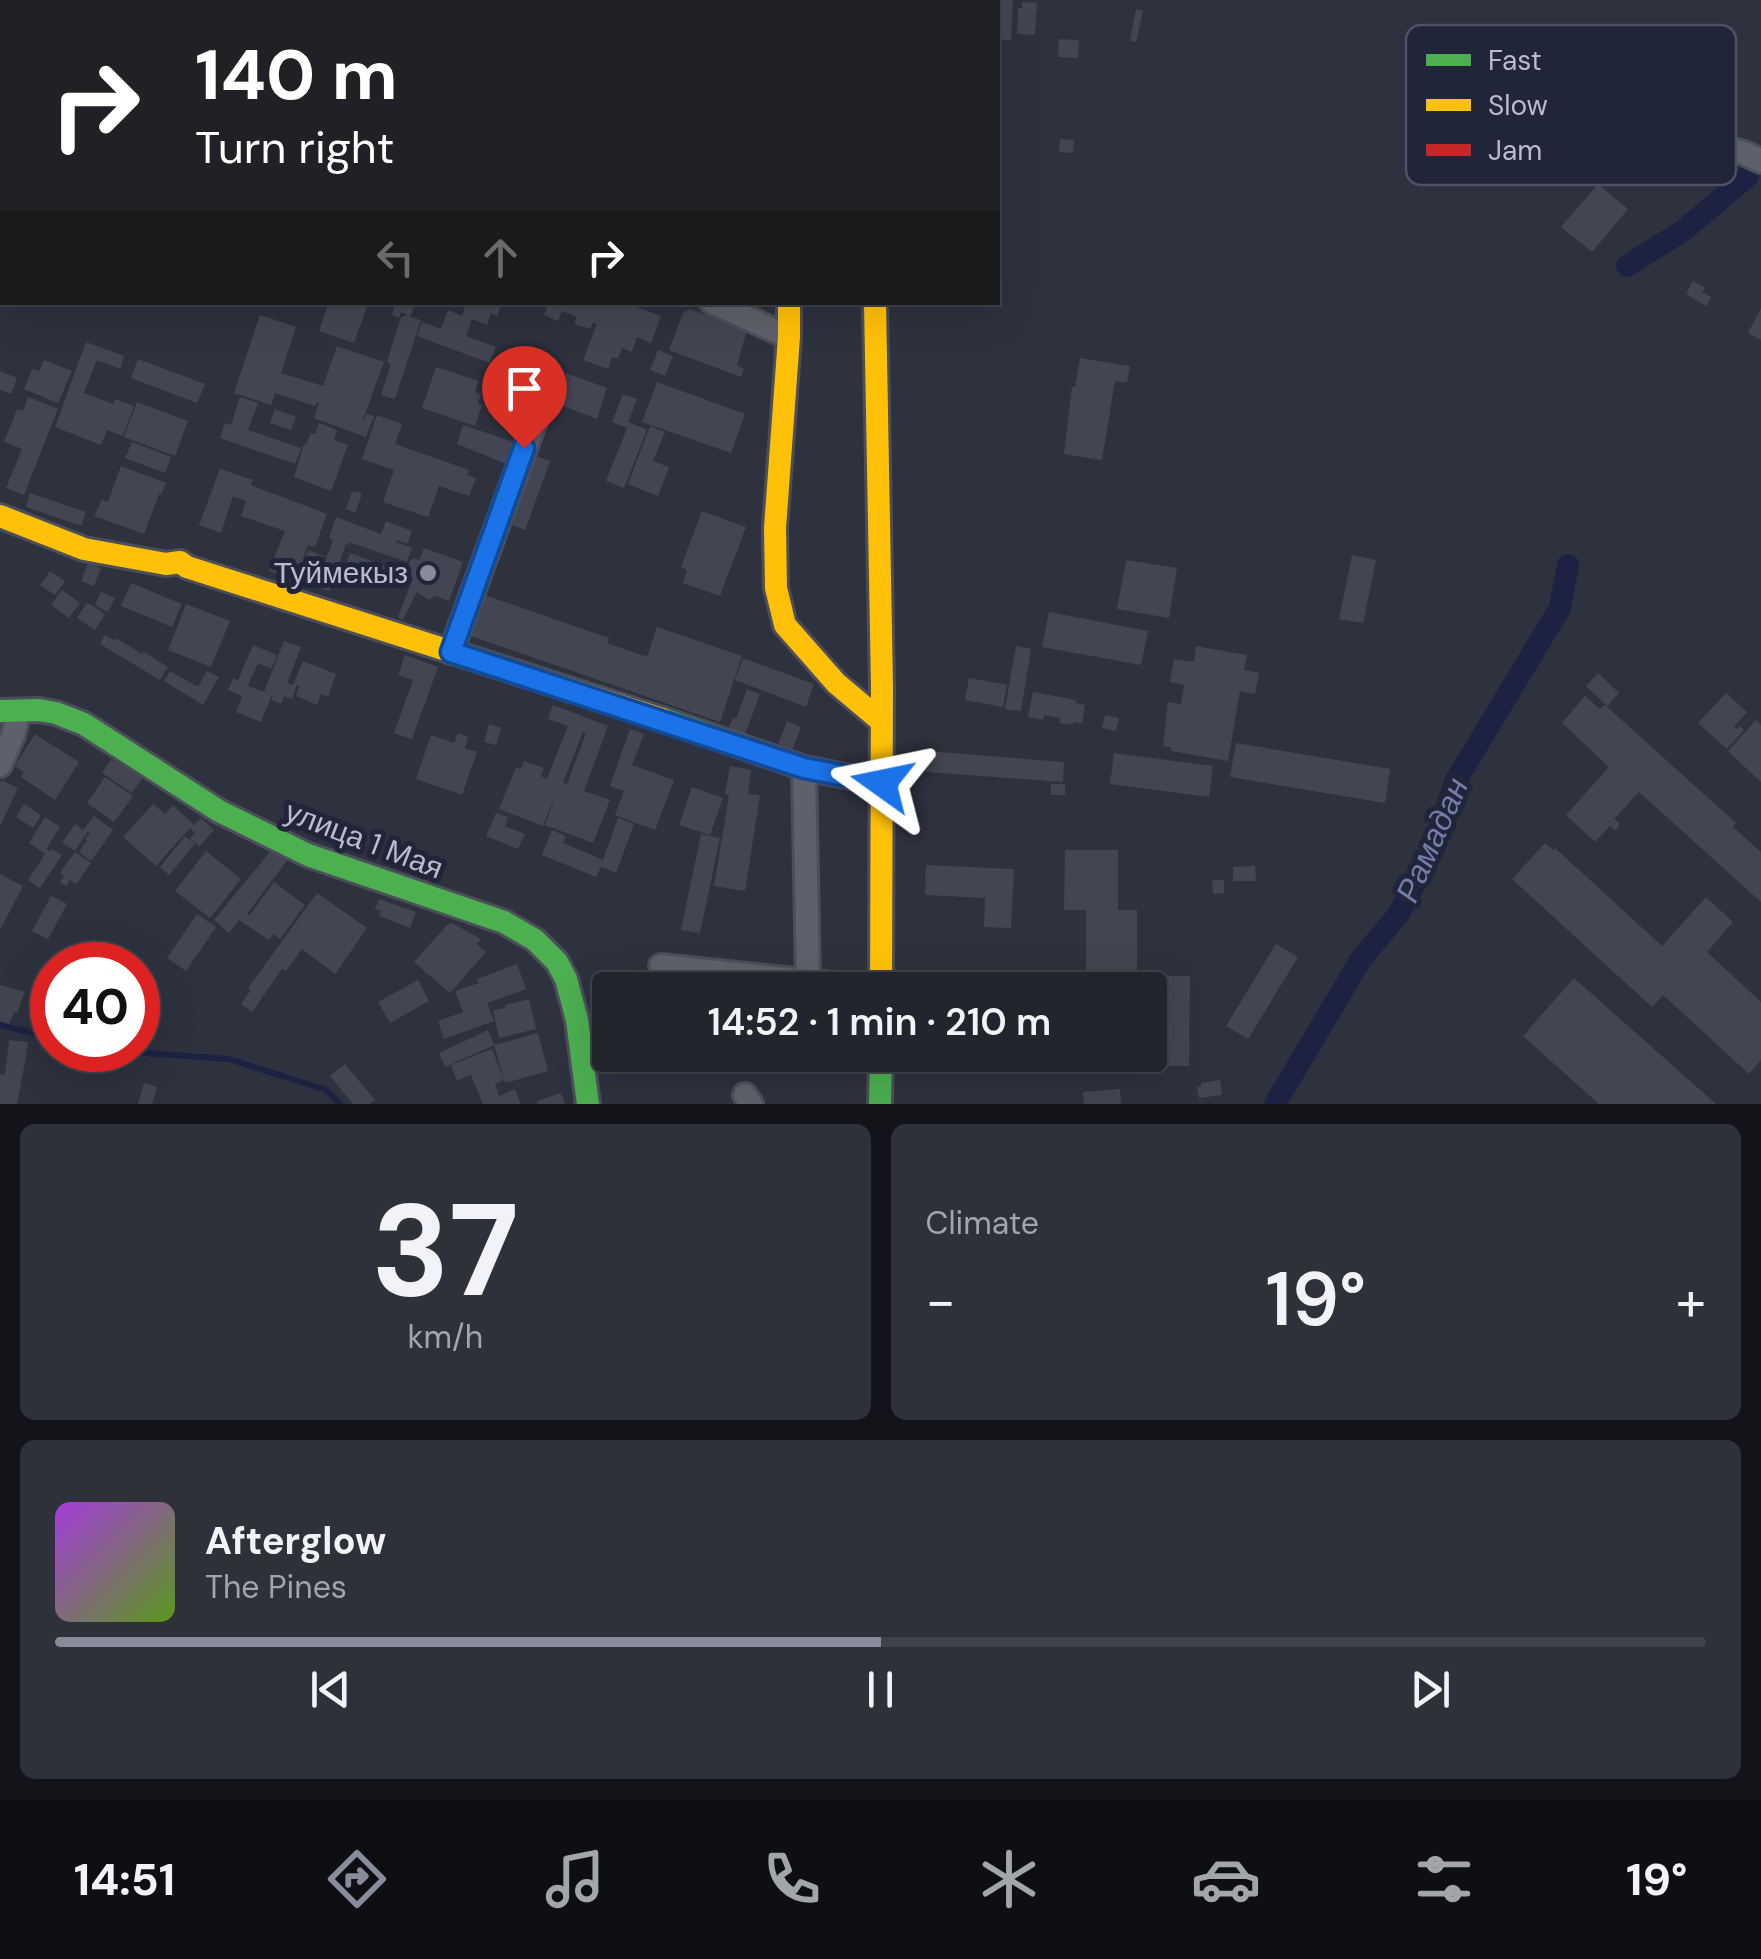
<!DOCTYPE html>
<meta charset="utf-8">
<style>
body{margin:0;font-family:"DM Sans",sans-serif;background:#2e313a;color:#f1f3f6;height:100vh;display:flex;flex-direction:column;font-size:38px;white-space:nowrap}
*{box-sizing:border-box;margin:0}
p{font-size:32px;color:#a2a5aa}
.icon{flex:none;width:55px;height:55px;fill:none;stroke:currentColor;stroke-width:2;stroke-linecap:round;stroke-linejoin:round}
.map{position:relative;height:1104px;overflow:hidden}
.side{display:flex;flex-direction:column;gap:20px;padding:20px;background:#131419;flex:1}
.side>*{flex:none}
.top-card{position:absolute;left:0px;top:0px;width:1000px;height:305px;box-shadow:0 10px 40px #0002,0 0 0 2px #3f424a;background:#202124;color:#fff;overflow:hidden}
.speed{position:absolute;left:30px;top:942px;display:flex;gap:20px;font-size:50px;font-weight:700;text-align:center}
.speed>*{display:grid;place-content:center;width:130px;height:130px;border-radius:50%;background:#22252e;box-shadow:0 10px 40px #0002,0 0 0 2px #3f424a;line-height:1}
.speed .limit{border:15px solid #d22;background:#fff;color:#111}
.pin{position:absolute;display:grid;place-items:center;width:85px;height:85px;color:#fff;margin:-102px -42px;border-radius:50% 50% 50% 0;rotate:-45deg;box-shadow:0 0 10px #0007}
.pin .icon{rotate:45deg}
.me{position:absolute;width:110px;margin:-55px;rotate:282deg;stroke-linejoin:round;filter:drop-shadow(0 0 8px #0008)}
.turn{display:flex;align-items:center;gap:35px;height:210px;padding:0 30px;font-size:45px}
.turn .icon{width:130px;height:130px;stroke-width:2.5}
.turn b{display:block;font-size:70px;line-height:85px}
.lanes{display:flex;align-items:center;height:95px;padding:0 30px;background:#0003;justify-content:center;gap:50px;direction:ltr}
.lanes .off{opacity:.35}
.big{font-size:75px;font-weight:600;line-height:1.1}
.side .card{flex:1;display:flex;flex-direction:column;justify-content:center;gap:15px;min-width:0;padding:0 35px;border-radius:15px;background:#2e313a}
.side .dial{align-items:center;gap:0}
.dial b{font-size:130px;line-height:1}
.song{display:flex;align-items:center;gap:30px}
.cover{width:120px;height:120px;border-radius:15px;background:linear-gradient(135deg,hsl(280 70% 55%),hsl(90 70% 35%))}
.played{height:10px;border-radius:5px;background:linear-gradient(90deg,#898b9b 50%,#3f424a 50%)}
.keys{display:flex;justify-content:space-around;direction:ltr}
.heat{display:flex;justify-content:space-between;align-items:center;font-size:55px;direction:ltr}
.side .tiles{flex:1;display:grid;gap:20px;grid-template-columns:1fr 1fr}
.card:last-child{grid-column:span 2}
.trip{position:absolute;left:592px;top:972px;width:575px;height:100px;border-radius:10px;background:#22252e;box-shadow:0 10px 40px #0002,0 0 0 2px #3f424a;font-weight:600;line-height:100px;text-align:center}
.dock{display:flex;height:160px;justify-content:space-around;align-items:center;background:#0e0f12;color:#a2a5aa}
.dock .icon{width:70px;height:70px}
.dock .selected{color:#898b9b}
.dock b{font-size:45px;color:#f1f3f6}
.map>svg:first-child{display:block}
</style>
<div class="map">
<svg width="1761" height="1104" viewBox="0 0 1761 1104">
<rect width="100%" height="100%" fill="#2e313e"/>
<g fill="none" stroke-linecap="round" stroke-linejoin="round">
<!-- stream -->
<g stroke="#1c2242" stroke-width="6">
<path d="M0 1025 52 1038"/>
<path d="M103 1050 229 1059 326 1090 340 1104"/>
</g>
<!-- canal -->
<g stroke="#1c2242" stroke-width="22">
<path d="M1627 266 1684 230 1748 176"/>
<path d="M1275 1104 1361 959 1398 915 1433 851 1455 782 1560 608 1568 565"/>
</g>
</g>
<!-- building -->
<g fill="#434652" fill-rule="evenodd">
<path d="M998 0H1013L1011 40H998Z"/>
<path d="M1022 2 1037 3 1035 35 1017 34 1018 8H1022Z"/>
<path d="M1136 9 1143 11 1136 42 1130 41Z"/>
<path d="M1059 39 1079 40 1078 58 1058 57Z"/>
<path d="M1060 139 1074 140 1073 153 1059 152Z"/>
<path d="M1598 184 1628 209 1592 252 1561 227Z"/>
<path d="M1693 281 1705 288 1702 292 1711 297 1706 306 1686 294Z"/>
<path d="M329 302 368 304 354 343 319 331Z"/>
<path d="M396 302H416L410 317 421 320 395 399 381 395 391 364 387 362 401 317 407 315 401 312 399 318 392 315Z"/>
<path d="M461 302H495L501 306 497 316 491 313 487 325 472 319 466 336 496 347 490 363 417 336 422 322 441 329 448 310 462 316 465 307 460 305Z"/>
<path d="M549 302H622L661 316 651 343 637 337 632 352 622 348 618 359 612 357 608 369 583 360 597 324 593 323 590 329 574 324 577 317 562 311 558 321 544 315Z"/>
<path d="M1761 308V340L1748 333Z"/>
<path d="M690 309 747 330 737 365 744 369 741 377 669 350 683 313Z"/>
<path d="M260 315 296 327 281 373 323 386 337 346 384 362 361 425 367 414 374 416 366 437 314 418 319 403 317 402 315 406 275 393 271 405 234 393Z"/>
<path d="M86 342 124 356 120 369 97 360 84 393 113 404 115 399 134 406 123 436 107 430 101 445 55 427Z"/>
<path d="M658 350 673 356 665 376 650 370Z"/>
<path d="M1080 358 1130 366 1127 383 1115 381 1102 460 1064 454 1072 387H1075Z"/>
<path d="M138 359 205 384 197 403 131 378Z"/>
<path d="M44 360 72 371 58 403 24 389 32 369 39 371Z"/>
<path d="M436 367 479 381 475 392 481 394 478 403 482 405 475 426 422 408Z"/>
<path d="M493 370 538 384 533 398 504 389 500 400 484 395 488 383 486 381 488 372Z"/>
<path d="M0 371 17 378 11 394 0 390Z"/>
<path d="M566 373 607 388 597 419 555 403Z"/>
<path d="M657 382 745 414 731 453 642 422Z"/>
<path d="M623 394 637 399 628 422 647 430 624 488 606 481 627 428 612 422Z"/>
<path d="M28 397 58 409 24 495 6 488 22 449 4 442 17 409 23 411Z"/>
<path d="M240 397 258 403 248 430 301 448 295 464 220 438 225 423 231 425Z"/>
<path d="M137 402 188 421 175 456 124 437Z"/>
<path d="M275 409 296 417 291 430 270 423Z"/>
<path d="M377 415 402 424 395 444 469 470 467 475 476 478 469 496 439 486 428 517 383 502 394 470 362 459Z"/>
<path d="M319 423 337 430 334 440 348 445 331 491 294 477 304 444 306 445 311 433 315 434Z"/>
<path d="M463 425 520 444 512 466 457 444Z"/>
<path d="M650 426 665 432 653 461 669 467 658 496 628 484Z"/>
<path d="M132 442 171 457 165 473 125 458Z"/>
<path d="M529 453 550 461 525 530 504 522Z"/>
<path d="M121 466 166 483 161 495 159 494 144 534 94 516 102 500 108 502Z"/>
<path d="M220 469 253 480 251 485 327 514 315 547 308 545 295 581 269 571 285 531 241 516 246 501 233 496 221 533 199 525Z"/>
<path d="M356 491 362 494 355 513 346 509 352 492 355 493Z"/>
<path d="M30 493 86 512 81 526 26 507Z"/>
<path d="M702 511 746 527 720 596 683 583 687 570 681 567Z"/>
<path d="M336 517 381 534 386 521 412 531 407 544 396 540V542L412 548 407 562 349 542V545L346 544 329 591 316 586 333 540 329 538Z"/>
<path d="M424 548 463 562 449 601 435 596 429 600 417 592 403 620 398 617 413 578 409 576 407 570 410 561 414 558 419 560Z"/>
<path d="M308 550 324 556 314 582 298 576Z"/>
<path d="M350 553 396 570 390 588 344 570Z"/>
<path d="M1352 555 1376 560 1363 623 1339 619Z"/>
<path d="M1126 560 1177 568 1169 618 1117 609Z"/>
<path d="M88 563 101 568 94 586 81 581Z"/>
<path d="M50 571 65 581 55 595 40 585Z"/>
<path d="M131 583 182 604 172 627 121 606Z"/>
<path d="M62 590 80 603 69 618 51 605Z"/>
<path d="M101 592 115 598 108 612 95 605Z"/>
<path d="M479 593 609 638 607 643 647 657 657 627 742 656 720 722 465 634Z"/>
<path d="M86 604H90L105 614 95 630 77 618Z"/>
<path d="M186 604 230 621 211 667 168 650Z"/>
<path d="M1049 612 1148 631 1141 665 1042 647Z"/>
<path d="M105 635 115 641 116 638 142 654 144 652 168 667 160 680 100 644Z"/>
<path d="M284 641 301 647 287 683 293 685 303 661 336 674 328 697 321 694 317 705 296 696 299 686 297 685 292 699 284 696 281 704 272 700V695L261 722 236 712 242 696 228 690 233 678 238 680 253 645 277 655 271 669 258 663 248 686 264 692Z"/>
<path d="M1016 646 1031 649 1021 711 1005 709Z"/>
<path d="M1196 646 1247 655 1244 670 1259 673 1255 694 1240 691 1228 761 1171 751V747L1163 746 1168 702 1181 704 1184 685 1170 682 1174 659 1194 662Z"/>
<path d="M405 655 438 667 412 739 394 733 413 680 398 675Z"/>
<path d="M743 658 814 684 806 707 735 680Z"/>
<path d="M170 671 198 687 207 671 219 677 203 705 164 681Z"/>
<path d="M1598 673 1619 693 1607 706 1586 686Z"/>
<path d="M969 678 1007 685 1003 707 965 700Z"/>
<path d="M747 689 760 694 745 734 729 728 733 717 736 719Z"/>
<path d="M1033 692 1076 700 1075 703 1085 705 1082 723 1073 722V725L1059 723 1060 718 1044 715 1043 720 1028 717Z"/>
<path d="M1726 693 1747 712 1734 727 1736 730 1740 726 1744 730 1727 749 1698 723Z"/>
<path d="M1585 696 1600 709 1605 705 1736 823 1733 827 1761 852V902L1639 792 1614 819 1620 824 1615 831 1610 826 1595 842 1566 815 1609 767 1562 723Z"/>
<path d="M553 705 608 726 584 791 610 800 593 843 545 825 557 791 543 826 499 809 516 767 521 769 524 761 544 768 541 776 547 779 568 726 548 719ZM583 732 586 733 567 784 563 783Z"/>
<path d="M1105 715 1119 718 1116 731 1102 728Z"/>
<path d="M1756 720 1761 725V782L1728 751Z"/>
<path d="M787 721 801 727 792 750 778 744Z"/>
<path d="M489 724 501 728 496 745 484 742Z"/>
<path d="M630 729 644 734 632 765 674 780 655 830 615 815 624 791 610 786Z"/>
<path d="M458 733 468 737 465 748 477 752 462 795 416 779 431 735 454 743Z"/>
<path d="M35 734 79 762 55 800 21 777 24 772 15 766Z"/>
<path d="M1236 743 1390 769 1385 803 1230 777Z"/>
<path d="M927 751 1064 762 1063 782 926 772Z"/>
<path d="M1114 753 1213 766 1209 797 1110 784Z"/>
<path d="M111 759 143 777 132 793 102 773Z"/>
<path d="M730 766 751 770 748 794 760 795 745 891 714 886 729 795 725 794Z"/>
<path d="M105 777 133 796 114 822 87 803Z"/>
<path d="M2 780 18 788 0 826V783Z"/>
<rect x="1051" y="784" width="14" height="11"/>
<path d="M692 787 723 798 710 835 679 825Z"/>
<path d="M24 804 41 815 33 828 16 817Z"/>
<path d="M153 804 165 814 173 805 194 825 201 818 214 830 199 847 190 838 195 833 190 828 156 866 123 837Z"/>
<path d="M496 813 508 817 505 826 525 834 518 849 486 836Z"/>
<path d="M94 816 113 830 91 861 79 852 87 840 85 839 90 833 88 831 75 851 62 843 75 824 83 830Z"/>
<path d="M45 817 60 827 46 849 50 851 52 849 62 855 40 888 28 880 45 854 29 843Z"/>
<path d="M618 818 634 824 616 873 601 867 596 877 542 855 552 830 566 836 563 843 603 860Z"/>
<path d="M701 834 720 838 700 933 681 930Z"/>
<path d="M185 836 195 844 169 875 160 867Z"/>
<path d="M1545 843 1553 850 1555 848 1662 946 1706 897 1733 922 1707 952 1761 1002V1060L1749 1074 1663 995 1652 1007 1512 879Z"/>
<path d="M273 848 288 859 247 914 249 916 274 882 305 905 280 939 273 934 269 940 239 920 229 933 214 920Z"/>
<path d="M1065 850H1118V910H1137V990H1086V910H1064Z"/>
<path d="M206 851 241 879 210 918 175 891Z"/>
<path d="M75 852 91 863 76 884 70 880 66 886 60 882 64 876 60 873Z"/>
<path d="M926 865 1014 869 1011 928 984 927 985 898 925 895Z"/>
<path d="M1255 866 1256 881H1233V867Z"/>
<path d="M0 874 23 886 0 930Z"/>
<path d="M1212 880H1224V893L1213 894Z"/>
<path d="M317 893 367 928 335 974 302 949 286 971 282 969 252 1012 241 1004 251 990 248 988Z"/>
<path d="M51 896 67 904 48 939 32 931Z"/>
<path d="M379 899 416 912 410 928 379 916 381 911 375 909Z"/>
<path d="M197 914 216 927 186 971 167 958Z"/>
<path d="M452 923 481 939 477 944 486 952 450 993 414 962 448 924Z"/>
<path d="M1276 944 1298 957 1248 1039 1226 1026Z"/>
<path d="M517 964 526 989 487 1003 494 1021 444 1039 438 1021 463 1012 455 991 479 983 477 979Z"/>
<path d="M1149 976H1190L1189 1066H1148Z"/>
<path d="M1574 978 1716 1104H1599L1523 1036Z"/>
<path d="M418 980 429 1001 390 1023 378 1002Z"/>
<path d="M0 985 25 992 17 1013 14 1012 9 1024 0 1021Z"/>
<path d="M529 999 536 1029 499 1038 493 1010 505 1008V1005Z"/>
<path d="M488 1030 494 1045 445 1067 439 1053Z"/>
<path d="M538 1033 548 1071 505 1083 494 1045Z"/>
<path d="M9 1040 28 1042 25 1062 17 1104H0V1074L5 1075Z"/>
<path d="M492 1049 504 1080 495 1084 499 1096 515 1089 521 1104H483L471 1075 457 1081 451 1065Z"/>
<rect x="992" y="1055" width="145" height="6"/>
<path d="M345 1064 375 1100 370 1104H353L330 1076Z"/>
<path d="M1220 1080 1222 1095 1199 1098 1197 1087H1201V1083Z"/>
<path d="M144 1083 157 1087 152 1104H138Z"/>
<path d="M1120 1089 1121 1104H1084L1083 1092Z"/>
<path d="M561 1093 565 1104H538L537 1101Z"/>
</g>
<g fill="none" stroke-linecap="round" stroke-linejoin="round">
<!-- street casing -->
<g stroke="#4c4e5a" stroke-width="28">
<g id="street">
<path d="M1707 143 1744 153 1761 161"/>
<path d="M712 302 789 337"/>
<path d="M451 652 538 413"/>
<path d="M0 765 13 735 19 711"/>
<path d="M804 768 808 981"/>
<path d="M661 966 881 989"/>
<path d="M745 1095 751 1104"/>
</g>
</g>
<!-- fast casing -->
<g stroke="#4c4e5a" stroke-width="28">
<g id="fast">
<path d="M0 711 39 710 56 713 84 724 219 811 308 855 504 922 535 940 557 962 566 979 577 1020 588 1104"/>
<path d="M662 719 804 768 882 783"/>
<path d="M880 1104 881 1055"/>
</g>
</g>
<!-- slow casing -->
<g stroke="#4c4e5a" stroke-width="28">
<g id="slow">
<path d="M789 302V337L775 528 776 588 785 625 836 683 881 721"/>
<path d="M875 302 882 687 881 990"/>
<path d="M0 516 84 549 166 564 180 562 187 567 662 719"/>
</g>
</g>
<!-- jam casing -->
<g stroke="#4c4e5a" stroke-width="28">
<path id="jam" d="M867 0V2"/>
</g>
<!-- street -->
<use href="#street" stroke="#5e606b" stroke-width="22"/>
<!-- fast -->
<use href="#fast" stroke="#4caf50" stroke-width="22"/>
<!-- slow -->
<use href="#slow" stroke="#ffc107" stroke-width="22"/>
<!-- jam -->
<use href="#jam" stroke="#c62828" stroke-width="22"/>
<!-- rail casing -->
<g stroke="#5d5f69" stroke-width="10">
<g id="rail">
<path d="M23 2 29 0"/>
<path d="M61 2 66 0"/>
<path d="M0 13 2 12"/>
<path d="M0 31 2 30"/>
<path d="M0 59 2 58"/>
<path d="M0 110 2 109"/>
<path d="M0 144 2 143"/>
<path d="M0 166H2"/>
</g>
</g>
<!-- rail -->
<use href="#rail" stroke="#212539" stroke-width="6" stroke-dasharray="19" stroke-linecap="butt"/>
</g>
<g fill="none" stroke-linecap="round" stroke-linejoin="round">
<!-- route casing -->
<g stroke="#114b97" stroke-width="25">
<path id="route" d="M524 448 451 652 804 768 882 783"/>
</g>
<!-- route -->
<use href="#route" stroke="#1a73e8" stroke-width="18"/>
</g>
<!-- markers -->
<circle fill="#898b9b" stroke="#212539" stroke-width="4" cx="428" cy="573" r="10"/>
<g text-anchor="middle" stroke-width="10" stroke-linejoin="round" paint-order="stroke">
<!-- poi labels -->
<g font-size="30" fill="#babccd" stroke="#212539" text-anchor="end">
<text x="408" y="583">Туймекыз</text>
</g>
<!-- street labels -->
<g font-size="30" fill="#babccd" stroke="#212539">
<text transform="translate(364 840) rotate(21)" y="10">улица 1 Мая</text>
</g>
<!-- water labels -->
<g font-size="32" font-style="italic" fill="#747eab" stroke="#212539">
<text transform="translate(1432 840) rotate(-66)" y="11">Рамадан</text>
</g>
</g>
<!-- legend -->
<rect x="1406" y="25" width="330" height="160" rx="15" fill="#212539" stroke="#4f5265" stroke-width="2.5"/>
<rect x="1426" y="54" width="45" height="12" fill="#4caf50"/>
<rect x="1426" y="99" width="45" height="12" fill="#ffc107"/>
<rect x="1426" y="144" width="45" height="12" fill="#c62828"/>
<g font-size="28" fill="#babccd">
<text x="1488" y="70">Fast</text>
<text x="1488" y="115">Slow</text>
<text x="1488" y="160">Jam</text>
</g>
</svg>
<div class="speed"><div class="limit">40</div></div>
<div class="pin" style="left:524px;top:448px;background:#d93025"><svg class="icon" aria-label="arrive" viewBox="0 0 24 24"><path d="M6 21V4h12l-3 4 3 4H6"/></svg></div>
<svg class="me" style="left:882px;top:783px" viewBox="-20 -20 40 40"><path d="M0-17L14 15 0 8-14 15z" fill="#1a73e8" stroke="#fff" stroke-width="4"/></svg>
<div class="trip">14:52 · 1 min · 210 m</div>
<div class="top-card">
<div class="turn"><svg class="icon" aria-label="right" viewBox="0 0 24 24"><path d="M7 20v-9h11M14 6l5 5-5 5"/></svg><div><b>140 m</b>Turn right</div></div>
<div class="lanes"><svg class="icon off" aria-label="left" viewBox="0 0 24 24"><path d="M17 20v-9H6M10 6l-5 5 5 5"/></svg><svg class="icon off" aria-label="ahead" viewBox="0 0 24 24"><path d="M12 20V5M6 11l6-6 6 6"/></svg><svg class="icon" aria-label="right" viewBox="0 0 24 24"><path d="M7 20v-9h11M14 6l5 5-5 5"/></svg></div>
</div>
</div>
<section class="side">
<div class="tiles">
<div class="card dial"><b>37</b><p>km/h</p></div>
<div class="card"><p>Climate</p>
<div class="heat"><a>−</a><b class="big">19°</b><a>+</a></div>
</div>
<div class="card">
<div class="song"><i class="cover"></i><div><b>Afterglow</b><p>The Pines</p></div></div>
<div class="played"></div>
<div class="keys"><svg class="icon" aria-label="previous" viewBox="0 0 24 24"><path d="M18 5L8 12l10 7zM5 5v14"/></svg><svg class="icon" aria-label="pause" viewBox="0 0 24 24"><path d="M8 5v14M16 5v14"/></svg><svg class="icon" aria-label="next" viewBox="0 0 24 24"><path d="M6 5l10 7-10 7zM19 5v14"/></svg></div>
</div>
</div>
</section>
<nav class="dock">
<b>14:51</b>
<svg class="icon selected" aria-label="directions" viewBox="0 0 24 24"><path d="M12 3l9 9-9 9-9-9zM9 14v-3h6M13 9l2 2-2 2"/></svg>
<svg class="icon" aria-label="music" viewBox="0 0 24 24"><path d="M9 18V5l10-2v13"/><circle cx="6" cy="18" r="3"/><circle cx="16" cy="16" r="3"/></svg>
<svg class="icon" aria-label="phone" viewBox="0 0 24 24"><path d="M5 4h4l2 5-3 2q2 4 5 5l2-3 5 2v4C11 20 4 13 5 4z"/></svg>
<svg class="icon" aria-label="climate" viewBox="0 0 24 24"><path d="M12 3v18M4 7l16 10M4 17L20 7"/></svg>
<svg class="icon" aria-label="car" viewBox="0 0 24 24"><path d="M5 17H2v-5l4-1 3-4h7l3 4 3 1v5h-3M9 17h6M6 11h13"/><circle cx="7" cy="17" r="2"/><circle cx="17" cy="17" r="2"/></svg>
<svg class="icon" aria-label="filters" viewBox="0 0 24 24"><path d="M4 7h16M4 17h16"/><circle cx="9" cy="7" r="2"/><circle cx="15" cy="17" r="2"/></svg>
<b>19°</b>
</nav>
